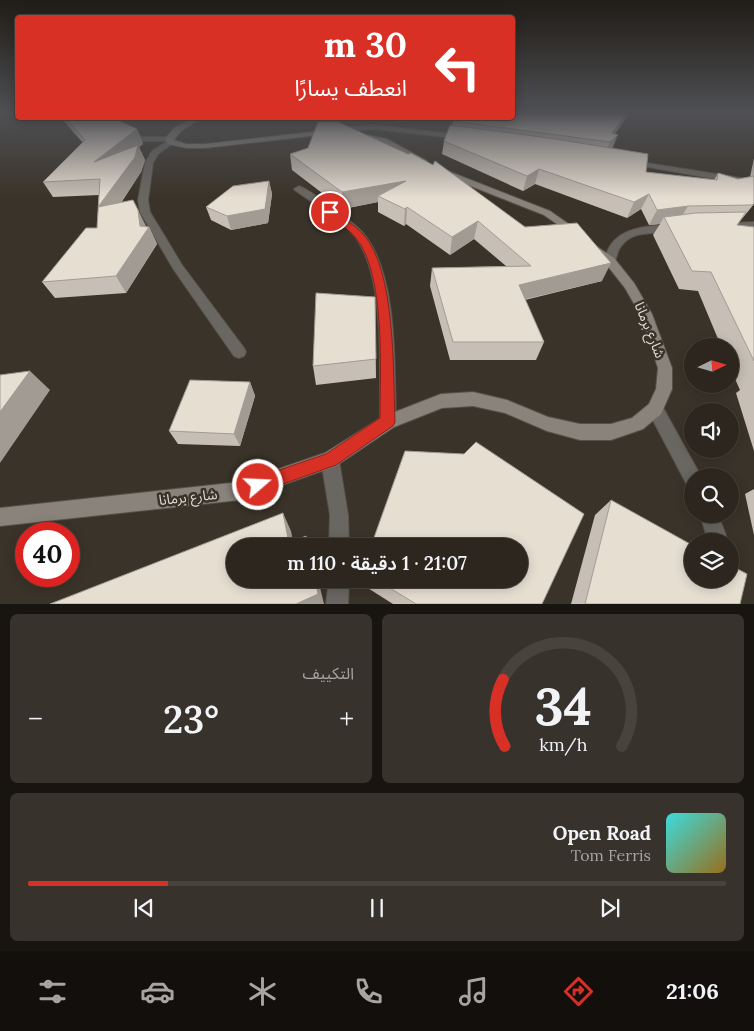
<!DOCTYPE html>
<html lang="ar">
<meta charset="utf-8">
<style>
body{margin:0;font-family:Lora,"Noto Sans Arabic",serif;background:#38322c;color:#f1f3f6;direction:rtl;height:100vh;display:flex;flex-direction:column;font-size:19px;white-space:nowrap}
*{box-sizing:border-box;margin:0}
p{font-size:16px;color:#a6a5a4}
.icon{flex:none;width:28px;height:28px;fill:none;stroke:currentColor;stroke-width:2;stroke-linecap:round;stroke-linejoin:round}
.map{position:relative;height:604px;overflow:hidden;direction:ltr}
.sheet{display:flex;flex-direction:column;gap:10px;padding:10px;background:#181511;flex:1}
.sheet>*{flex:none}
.banner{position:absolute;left:15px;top:15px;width:500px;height:105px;border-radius:5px;box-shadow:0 2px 12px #0003,0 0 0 1px #48433d;direction:rtl;background:#d93025;color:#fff;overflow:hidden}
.needle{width:32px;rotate:85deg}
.fabs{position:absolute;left:684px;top:338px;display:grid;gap:10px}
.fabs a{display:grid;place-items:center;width:55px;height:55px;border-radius:50%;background:#2c261f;box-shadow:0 2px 12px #0003,0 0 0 1px #48433d;font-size:25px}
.speed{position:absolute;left:15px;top:522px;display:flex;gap:10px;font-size:25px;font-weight:700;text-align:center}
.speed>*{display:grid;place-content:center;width:65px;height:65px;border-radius:50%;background:#2c261f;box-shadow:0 2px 12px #0003,0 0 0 1px #48433d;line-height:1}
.speed .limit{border:8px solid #d22;background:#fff;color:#111}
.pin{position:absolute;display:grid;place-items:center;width:42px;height:42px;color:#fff;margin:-21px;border:2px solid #fff;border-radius:50%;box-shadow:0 1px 5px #0007}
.me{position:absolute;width:55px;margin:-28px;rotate:71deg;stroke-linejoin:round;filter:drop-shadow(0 0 4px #0008)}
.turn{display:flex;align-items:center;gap:18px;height:105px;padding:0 25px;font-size:22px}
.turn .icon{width:65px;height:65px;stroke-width:2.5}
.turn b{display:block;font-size:35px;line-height:42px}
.big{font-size:38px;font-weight:600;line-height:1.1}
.sheet .tile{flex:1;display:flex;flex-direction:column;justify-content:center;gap:8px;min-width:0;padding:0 18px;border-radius:8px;background:#38322c}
.sheet .dial{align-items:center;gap:0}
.dial svg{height:130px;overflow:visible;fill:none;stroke:#48433d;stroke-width:7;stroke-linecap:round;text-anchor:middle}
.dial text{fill:#f1f3f6;stroke:none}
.song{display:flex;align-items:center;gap:15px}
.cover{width:60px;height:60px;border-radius:8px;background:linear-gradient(135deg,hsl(180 70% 55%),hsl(40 70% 35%))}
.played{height:5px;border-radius:2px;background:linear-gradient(90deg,#d93025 20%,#48433d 20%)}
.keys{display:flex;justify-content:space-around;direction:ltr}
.heat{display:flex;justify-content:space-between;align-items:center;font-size:28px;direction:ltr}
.sheet .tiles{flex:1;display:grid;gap:10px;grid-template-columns:1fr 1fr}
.tile:last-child{grid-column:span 2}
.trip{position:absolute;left:226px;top:538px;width:302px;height:50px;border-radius:25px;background:#2c261f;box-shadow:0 2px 12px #0003,0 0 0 1px #48433d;font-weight:600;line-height:50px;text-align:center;direction:rtl}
.tabs{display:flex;height:80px;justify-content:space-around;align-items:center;background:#120f0c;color:#a6a5a4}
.tabs .icon{width:35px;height:35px}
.tabs .selected{color:#d93025}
.tabs b{font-size:22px;color:#f1f3f6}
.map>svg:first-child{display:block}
</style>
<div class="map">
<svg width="754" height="604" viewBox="0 0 754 604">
<rect width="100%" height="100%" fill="#3a3329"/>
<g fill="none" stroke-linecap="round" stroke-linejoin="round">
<!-- street casing -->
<g stroke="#575147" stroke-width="2">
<g id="street">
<path d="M102 118H109L143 137H169L175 142 158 154 153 163 148 200 150 212 182 265 244 348 246 352 244 356 239 358 234 356 174 270 140 212 138 200 145 163 152 151 167 141H139Z"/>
<path d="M374 125 463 135 467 137 463 139 374 129 334 132 330 130 334 128Z"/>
<path d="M628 160 754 180V186L631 164H628Z"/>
<path d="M299 186C310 190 321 200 331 207 342 215 354 223 363 233 399 275 394 369 396 422L394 427 388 429 382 427 380 422C379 372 386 279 356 238 341 218 315 205 296 191L294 189Z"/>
<path d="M754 222V228L730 229 725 226 730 223Z"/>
<path d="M665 225H672L677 228C666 238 637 226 622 245 617 250 617 258 614 264H606L604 261C606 256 607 250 610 246 621 228 646 226 665 225Z"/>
<path d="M655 402 661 404 698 471 701 476H692V486L686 483 647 409 649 404Z"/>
<path d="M330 452 336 454 339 460 348 515 349 546H329L330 515 321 460 324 454Z"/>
<path d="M700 514H718L728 541H708Z"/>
<path d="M329 579H349L348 604H326Z"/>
</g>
</g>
<!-- secondary casing -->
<g stroke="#575147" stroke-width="2">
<g id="secondary">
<path d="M194 118H201L180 132 174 140 186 144H205L329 130 333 132 329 134 205 148H186L168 144 165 139 174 128Z"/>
<path d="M353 132 387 139 427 161 420 163 381 143 353 136Z"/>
<path d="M443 169 550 211 583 234 582 236H574L544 215 440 174V170Z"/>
<path d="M596 246 614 258 634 283 652 314 672 368V389L661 414 643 429 611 440H580L547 431 505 413 473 406 442 408 394 427 336 466 240 500 0 526V508L240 482 325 453 382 417 441 394 473 392 507 400 548 417 580 424H611L632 418 649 404 656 389 658 368 640 314 625 288 606 264 591 249Z"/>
</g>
</g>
<!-- street -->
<use href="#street" fill="#6a6762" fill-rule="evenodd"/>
<!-- secondary -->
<use href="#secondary" fill="#89837c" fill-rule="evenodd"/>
</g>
<!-- wall -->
<g fill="#c7bfb5">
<path d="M61 118H113L137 129 143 144 139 147 145 160 141 172 121 203 146 226V227H149L157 244 126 293 55 298 42 282 97 228 99 195 53 197 43 182 83 143Z"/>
<path d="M456 119V118H512L615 134 613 147 612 148 646 172 714 180 718 173 738 179 750 177 754 158V204L737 225 754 227V451L736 393 740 390 730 368V346H721L698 291 679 289 653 235 660 224 649 225 641 209 627 218 535 184 523 191 442 154 444 141 452 126 453 121Z"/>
<path d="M290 154 525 227 602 281 525 300 544 342 536 360H450L430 286 432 268 506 266 474 239 450 255 406 224 404 226 378 212V202L343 209 292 170Z"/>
<path d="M269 181 272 194 268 223 231 230 211 220 206 207Z"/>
<path d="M375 297 376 378 316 385 313 366Z"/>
<path d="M250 382 255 396 240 446 178 444 169 431Z"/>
<path d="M754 489V535L745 494Z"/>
<path d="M611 500 740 604H571L595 515Z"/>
<path d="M363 579H520L542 604H393L363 585Z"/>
</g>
<!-- shaded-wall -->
<g fill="#a29b93">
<path d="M627 113H630L608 144 612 133Z"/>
<path d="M137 129 143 144 139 147 145 160 141 172 107 224 98 207 135 157 94 162Z"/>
<path d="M618 135 613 147 605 154 610 142Z"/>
<path d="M539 169 535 184 523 191 527 176Z"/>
<path d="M269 181 272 194 268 223 231 230 227 216Z"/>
<path d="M406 181 378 196V202L343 209 342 192Z"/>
<path d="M649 194 641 209 627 218 634 202Z"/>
<path d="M688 206 679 221 664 217 660 224 649 225 657 210Z"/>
<path d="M407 207 406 224 404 226 405 209Z"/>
<path d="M138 210 146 226 147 231 149 227 157 244 126 293 116 276Z"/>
<path d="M478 221 474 239 450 255 452 237Z"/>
<path d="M611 263 602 281 513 302 519 285Z"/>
<path d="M30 371 50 390 0 463V412Z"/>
<path d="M250 382 255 396 240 446 234 434Z"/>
<path d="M283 513 291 531 294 546 289 543Z"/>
<path d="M315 579H318L324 604H296Z"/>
</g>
<!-- building -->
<g fill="#e7ded2" stroke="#a29b93">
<path d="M512 113H627L612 133 618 135 610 142 453 121 458 118H512Z"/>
<path d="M66 118H113L137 129 94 162 138 145 135 157 98 207 133 200 138 210 140 226 149 227 116 276 42 282 86 228H97L100 179 43 182 85 140Z"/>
<path d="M318 122H338L408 154 411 153 433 165 435 161 525 227 577 223 611 263 519 285 544 342H453L432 268 531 266 478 221 452 237 407 207 405 209 378 196 406 181 342 192 290 154 308 148Z"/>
<path d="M450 125 556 139 648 154 646 172 717 180 718 173 738 179 754 176V203L752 205 688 206 657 210 649 194 634 202 539 169 527 176 444 141Z"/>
<path d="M269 181 265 209 227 216 206 207 233 186Z"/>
<path d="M746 212 737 225 754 227V361L711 272 692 271 664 217 696 213Z"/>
<path d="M316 293 375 297 376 359 313 366Z"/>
<path d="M30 371 0 412V375Z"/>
<path d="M190 380 250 382 234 434 169 431Z"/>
<path d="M476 442 584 514 542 604H416L375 579H520V546H371L405 451 464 454Z"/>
<path d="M611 500 692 545V579H730V565L747 574 740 604H585Z"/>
<path d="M283 513 289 543 306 536 308 546H235V579H315L318 594 296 604H50Z"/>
</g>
<!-- sky -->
<linearGradient id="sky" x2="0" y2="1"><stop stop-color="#201c17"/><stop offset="0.57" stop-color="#4f5054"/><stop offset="1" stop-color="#4f5054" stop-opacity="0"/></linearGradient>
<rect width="754" height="198" fill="url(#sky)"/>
<!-- route -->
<path fill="#d93025" stroke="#8d1f18" d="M326 210H333C342 218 355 225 363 234 396 270 393 373 395 422L393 426 336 465 258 493 253 491 250 485 253 479 326 454 380 418C380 372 386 275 356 238 349 229 336 221 326 214Z"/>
<g text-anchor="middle" stroke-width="5" stroke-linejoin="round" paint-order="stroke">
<!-- street labels -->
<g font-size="14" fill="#dcd8d2" stroke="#3a3329">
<text transform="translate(650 330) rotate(68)" y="5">شارع برمانا</text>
<text transform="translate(188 497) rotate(-6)" y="5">شارع برمانا</text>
</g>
</g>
</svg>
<div class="fabs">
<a><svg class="needle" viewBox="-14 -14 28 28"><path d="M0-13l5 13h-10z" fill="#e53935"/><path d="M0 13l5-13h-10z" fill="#a6a5a4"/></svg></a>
<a><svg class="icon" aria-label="sound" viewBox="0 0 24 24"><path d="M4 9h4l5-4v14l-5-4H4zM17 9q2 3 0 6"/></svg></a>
<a><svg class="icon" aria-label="search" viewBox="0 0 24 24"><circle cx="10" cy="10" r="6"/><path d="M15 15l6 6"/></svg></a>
<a><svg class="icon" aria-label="layers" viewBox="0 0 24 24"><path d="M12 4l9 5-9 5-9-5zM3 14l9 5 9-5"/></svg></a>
</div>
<div class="speed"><div class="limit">40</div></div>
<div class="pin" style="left:330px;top:212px;background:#d93025"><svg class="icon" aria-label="arrive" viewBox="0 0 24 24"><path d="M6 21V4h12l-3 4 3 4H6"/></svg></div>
<svg class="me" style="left:258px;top:485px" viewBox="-20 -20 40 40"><circle r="17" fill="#d93025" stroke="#fff" stroke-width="3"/><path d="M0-11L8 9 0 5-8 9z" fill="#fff"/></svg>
<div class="trip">21:07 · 1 دقيقة · 110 m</div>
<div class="banner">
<div class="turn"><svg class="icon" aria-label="left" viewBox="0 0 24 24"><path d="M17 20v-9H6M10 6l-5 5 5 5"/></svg><div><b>30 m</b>انعطف يسارًا</div></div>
</div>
</div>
<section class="sheet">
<div class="tiles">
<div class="tile dial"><svg viewBox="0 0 100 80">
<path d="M14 69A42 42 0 1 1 86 69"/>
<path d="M14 69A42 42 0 0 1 13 28" stroke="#d93025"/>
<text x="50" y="56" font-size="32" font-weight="700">34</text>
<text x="50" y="72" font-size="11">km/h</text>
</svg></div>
<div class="tile"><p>التكييف</p>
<div class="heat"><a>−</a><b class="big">23°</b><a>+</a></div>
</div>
<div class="tile">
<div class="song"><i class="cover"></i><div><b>Open Road</b><p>Tom Ferris</p></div></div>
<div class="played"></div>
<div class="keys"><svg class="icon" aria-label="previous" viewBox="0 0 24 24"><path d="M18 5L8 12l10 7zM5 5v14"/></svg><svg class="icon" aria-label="pause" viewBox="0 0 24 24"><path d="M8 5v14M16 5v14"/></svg><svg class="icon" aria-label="next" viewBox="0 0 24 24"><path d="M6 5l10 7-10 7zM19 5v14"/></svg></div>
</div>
</div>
</section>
<nav class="tabs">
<b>21:06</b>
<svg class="icon selected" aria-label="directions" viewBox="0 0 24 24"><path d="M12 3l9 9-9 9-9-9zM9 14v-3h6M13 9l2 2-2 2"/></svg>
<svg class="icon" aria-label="music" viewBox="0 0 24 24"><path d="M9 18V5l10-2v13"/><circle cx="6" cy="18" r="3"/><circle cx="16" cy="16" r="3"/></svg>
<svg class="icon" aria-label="phone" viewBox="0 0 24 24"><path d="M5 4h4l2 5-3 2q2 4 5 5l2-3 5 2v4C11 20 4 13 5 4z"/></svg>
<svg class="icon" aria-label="climate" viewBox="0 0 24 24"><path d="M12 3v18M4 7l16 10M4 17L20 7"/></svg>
<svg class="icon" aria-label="car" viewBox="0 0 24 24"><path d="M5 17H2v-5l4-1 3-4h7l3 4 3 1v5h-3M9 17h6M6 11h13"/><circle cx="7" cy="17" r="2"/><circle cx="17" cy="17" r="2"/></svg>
<svg class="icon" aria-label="filters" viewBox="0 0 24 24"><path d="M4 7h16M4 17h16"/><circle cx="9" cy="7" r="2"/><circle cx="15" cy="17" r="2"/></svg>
</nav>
